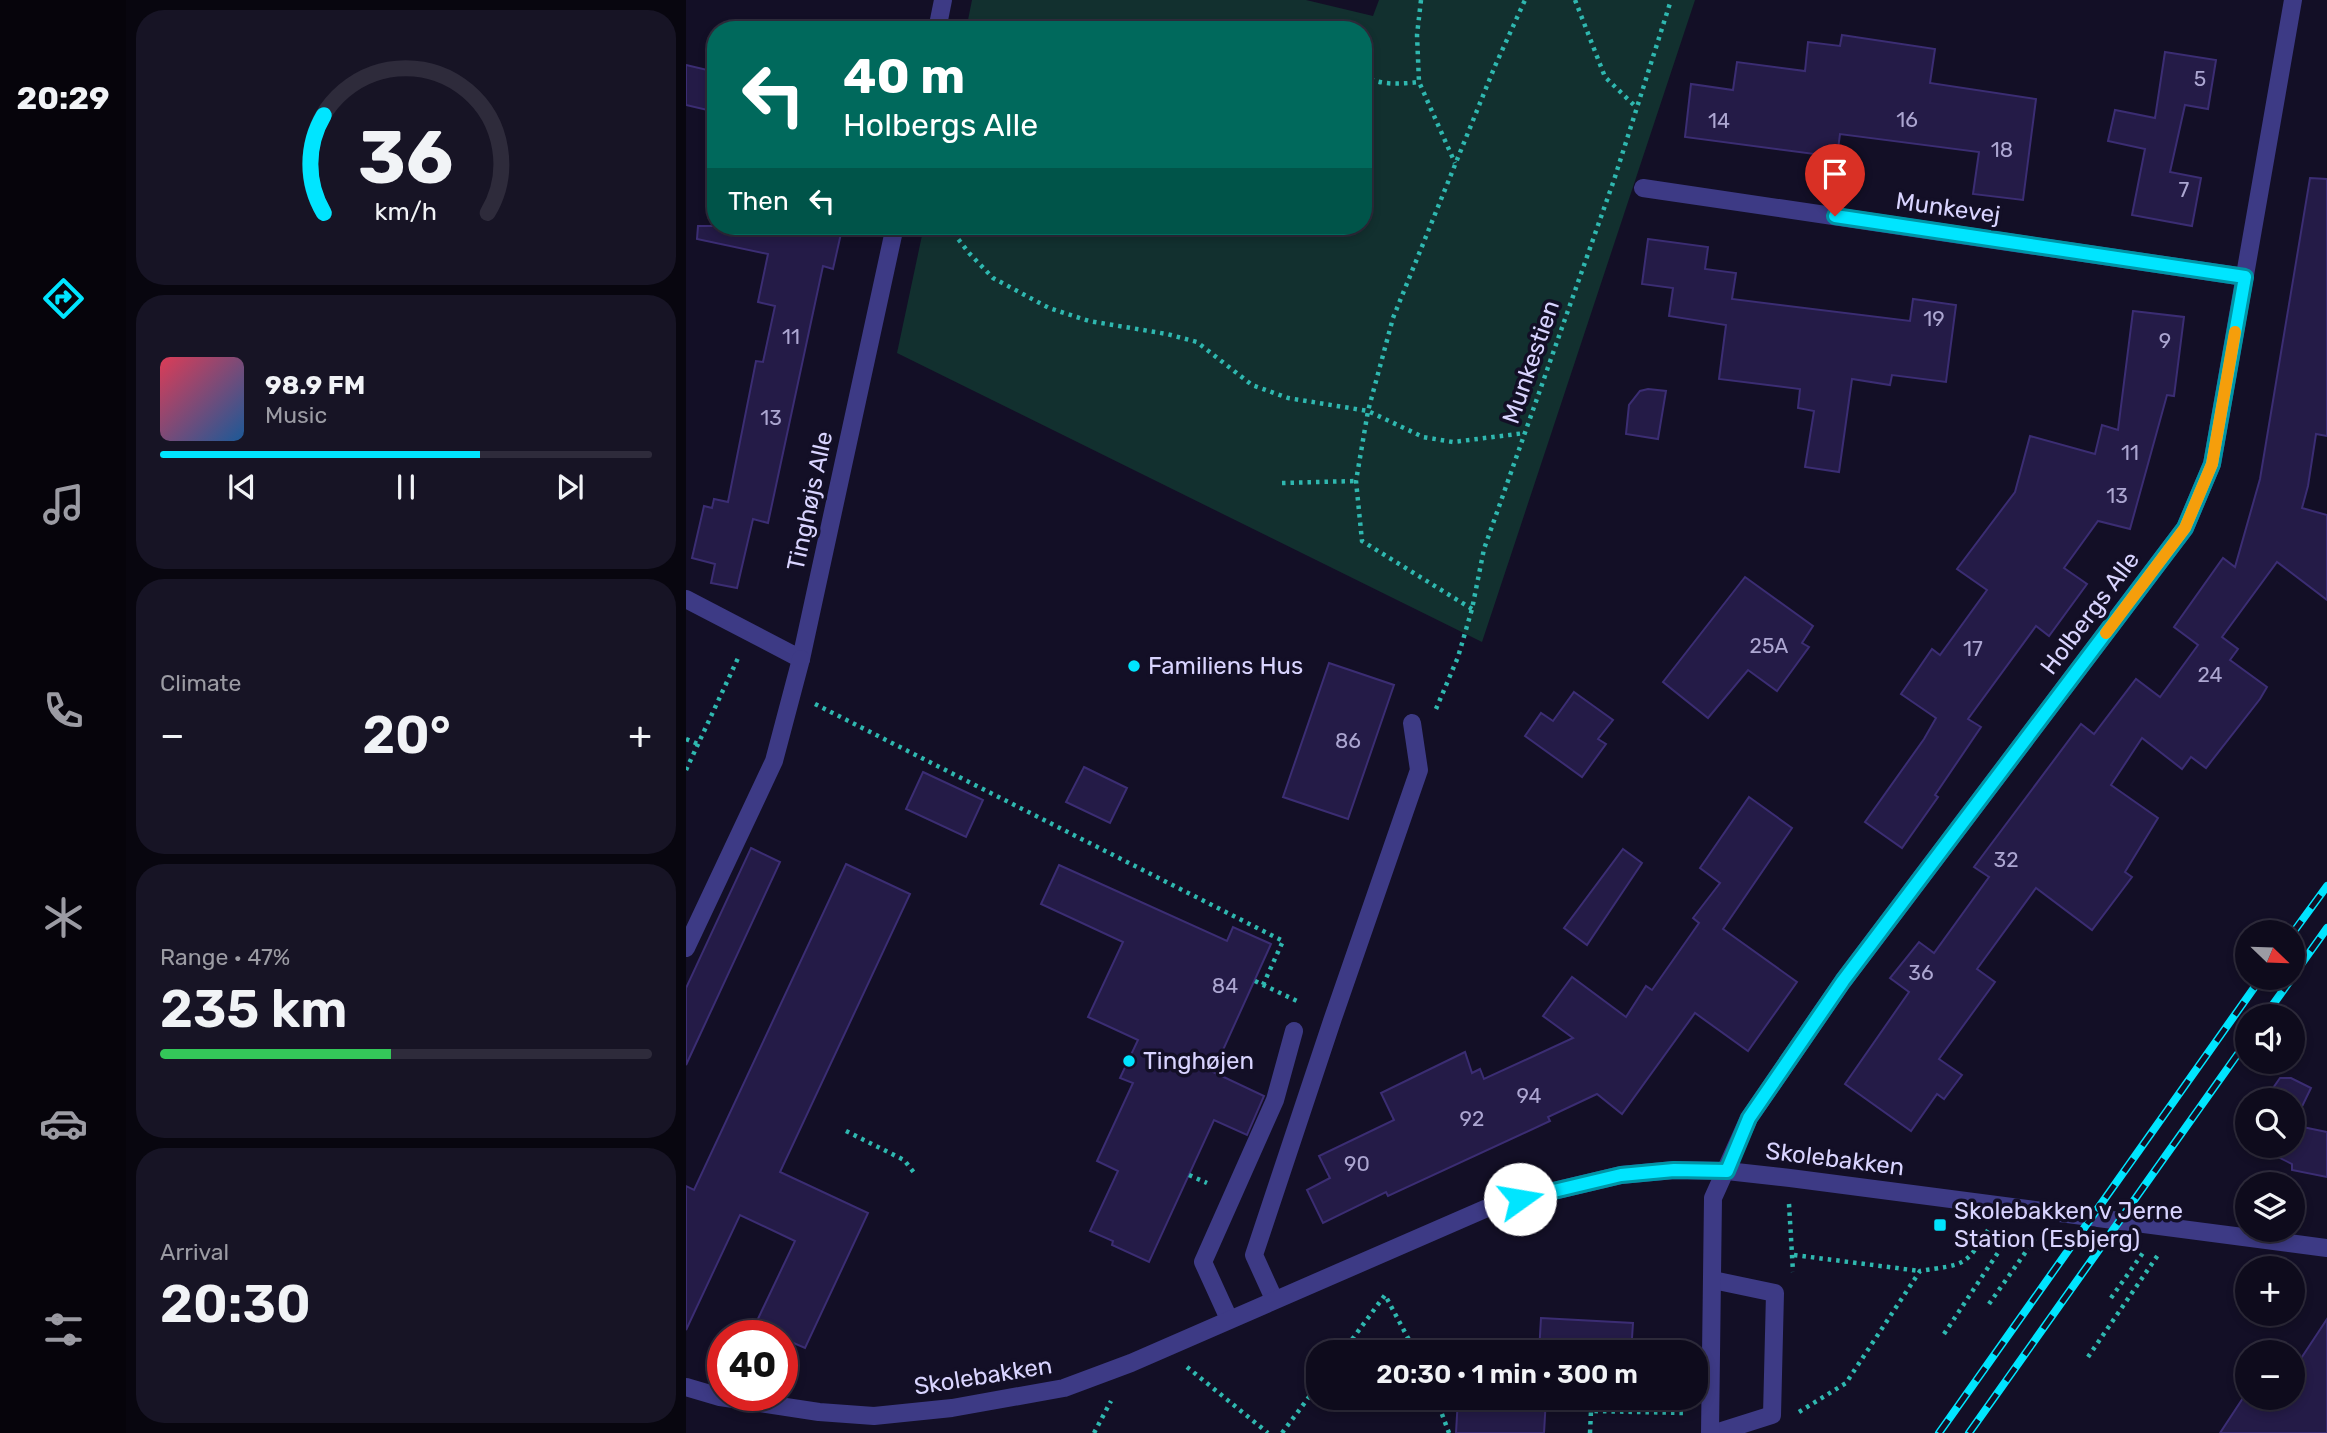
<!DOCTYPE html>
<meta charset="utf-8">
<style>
body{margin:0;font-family:Rubik,sans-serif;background:#171425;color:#f1f3f6;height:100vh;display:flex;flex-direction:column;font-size:26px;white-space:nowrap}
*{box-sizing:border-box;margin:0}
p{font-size:23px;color:#9b9ba3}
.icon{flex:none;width:38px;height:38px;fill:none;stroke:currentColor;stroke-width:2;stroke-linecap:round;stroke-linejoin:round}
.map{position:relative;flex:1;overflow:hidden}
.drawer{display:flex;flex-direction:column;gap:10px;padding:10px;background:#08060f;width:560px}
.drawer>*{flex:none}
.banner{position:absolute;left:21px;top:21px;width:665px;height:214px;border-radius:28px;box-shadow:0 4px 10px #0003,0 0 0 2px #2e2b3b;background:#00695c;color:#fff;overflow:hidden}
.needle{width:46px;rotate:113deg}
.buttons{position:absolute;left:1549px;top:920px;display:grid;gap:14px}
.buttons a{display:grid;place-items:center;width:70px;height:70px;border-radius:50%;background:#0e0b1c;box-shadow:0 4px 10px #0003,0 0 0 2px #2e2b3b;font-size:35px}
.speed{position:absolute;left:21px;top:1320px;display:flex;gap:14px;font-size:35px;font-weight:700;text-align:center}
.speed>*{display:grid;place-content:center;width:91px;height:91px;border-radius:50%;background:#0e0b1c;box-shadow:0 4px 10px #0003,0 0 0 2px #2e2b3b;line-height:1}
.speed .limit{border:10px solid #d22;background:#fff;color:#111}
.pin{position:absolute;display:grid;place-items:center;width:60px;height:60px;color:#fff;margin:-72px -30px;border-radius:50% 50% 50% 0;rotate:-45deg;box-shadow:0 0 7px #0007}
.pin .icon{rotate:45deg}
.me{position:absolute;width:77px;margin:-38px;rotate:77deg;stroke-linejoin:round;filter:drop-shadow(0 0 5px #0008)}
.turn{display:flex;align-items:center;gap:24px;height:147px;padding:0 21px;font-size:32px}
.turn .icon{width:91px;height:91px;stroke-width:2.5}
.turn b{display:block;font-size:49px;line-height:60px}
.then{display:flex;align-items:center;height:66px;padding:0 21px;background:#0003;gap:14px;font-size:26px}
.big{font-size:52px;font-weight:600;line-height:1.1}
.drawer .card{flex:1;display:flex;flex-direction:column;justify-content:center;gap:10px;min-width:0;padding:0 24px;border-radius:28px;background:#171425}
.drawer .dial{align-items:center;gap:0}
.dial svg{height:182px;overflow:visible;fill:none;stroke:#2e2b3b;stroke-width:7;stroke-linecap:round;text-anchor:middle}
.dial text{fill:#f1f3f6;stroke:none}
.song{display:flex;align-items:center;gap:21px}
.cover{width:84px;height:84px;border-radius:10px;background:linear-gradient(135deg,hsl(350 70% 55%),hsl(210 70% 35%))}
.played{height:7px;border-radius:4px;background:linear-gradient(90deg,#00e5ff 65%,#2e2b3b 65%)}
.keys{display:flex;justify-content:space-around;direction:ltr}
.heat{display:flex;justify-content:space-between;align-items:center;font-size:38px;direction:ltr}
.charge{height:10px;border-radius:5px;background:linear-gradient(90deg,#34c759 47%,#2e2b3b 0)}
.trip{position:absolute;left:620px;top:1340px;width:402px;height:70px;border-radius:28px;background:#0e0b1c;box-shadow:0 4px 10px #0003,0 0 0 2px #2e2b3b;font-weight:600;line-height:70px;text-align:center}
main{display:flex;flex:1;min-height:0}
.tab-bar{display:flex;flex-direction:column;width:126px;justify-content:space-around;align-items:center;background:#06040b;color:#9b9ba3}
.tab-bar .icon{width:49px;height:49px}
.tab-bar .on{color:#00e5ff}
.tab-bar b{font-size:32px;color:#f1f3f6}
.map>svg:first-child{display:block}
</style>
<main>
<nav class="tab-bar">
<b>20:29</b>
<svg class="icon on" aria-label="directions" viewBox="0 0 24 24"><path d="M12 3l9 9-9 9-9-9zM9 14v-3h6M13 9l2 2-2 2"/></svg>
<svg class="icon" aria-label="music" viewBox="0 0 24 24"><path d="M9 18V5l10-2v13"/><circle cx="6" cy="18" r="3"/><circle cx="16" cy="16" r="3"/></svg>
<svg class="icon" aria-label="phone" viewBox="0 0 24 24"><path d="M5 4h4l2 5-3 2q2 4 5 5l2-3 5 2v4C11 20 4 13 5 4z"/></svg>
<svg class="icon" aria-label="climate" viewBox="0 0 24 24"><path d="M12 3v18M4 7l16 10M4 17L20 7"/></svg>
<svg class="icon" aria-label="car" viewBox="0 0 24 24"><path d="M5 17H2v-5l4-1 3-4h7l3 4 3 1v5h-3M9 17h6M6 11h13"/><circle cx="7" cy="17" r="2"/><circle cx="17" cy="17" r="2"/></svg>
<svg class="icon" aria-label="filters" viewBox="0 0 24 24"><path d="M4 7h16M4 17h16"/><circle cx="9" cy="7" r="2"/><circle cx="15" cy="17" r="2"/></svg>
</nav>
<section class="drawer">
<div class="card dial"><svg viewBox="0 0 100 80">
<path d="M14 69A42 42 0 1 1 86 69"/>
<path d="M14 69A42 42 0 0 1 14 26" stroke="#00e5ff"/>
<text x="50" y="56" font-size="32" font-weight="700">36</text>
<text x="50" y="72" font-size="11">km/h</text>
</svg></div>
<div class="card">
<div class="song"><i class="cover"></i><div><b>98.9 FM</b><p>Music</p></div></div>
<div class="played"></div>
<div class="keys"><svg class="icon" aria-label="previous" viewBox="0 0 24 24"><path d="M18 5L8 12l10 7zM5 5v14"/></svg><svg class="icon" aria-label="pause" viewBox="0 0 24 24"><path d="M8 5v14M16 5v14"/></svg><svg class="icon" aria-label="next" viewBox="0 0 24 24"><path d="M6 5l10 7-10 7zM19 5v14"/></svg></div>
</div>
<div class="card"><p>Climate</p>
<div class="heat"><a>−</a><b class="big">20°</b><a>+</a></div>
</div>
<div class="card"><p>Range · 47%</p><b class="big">235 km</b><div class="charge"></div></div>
<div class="card"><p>Arrival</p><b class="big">20:30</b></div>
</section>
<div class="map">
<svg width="1641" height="1433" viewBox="0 0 1641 1433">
<rect width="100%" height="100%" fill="#130f26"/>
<!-- green -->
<path fill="#12302f" d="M286 0H620L687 16 693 0H1009L796 642 211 353 238 226H677V30H280Z"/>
<!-- building -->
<g fill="#241b47" stroke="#3b2d73" stroke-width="2">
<path d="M1156 35 1249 49 1244 83 1350 99 1337 200 1287 194 1293 152 1154 134 1151 157 999 137 1005 84 1047 90 1051 62 1119 71 1122 42 1154 46Z"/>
<path d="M1479 52 1530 60 1522 109 1499 105 1484 172 1515 178 1506 226 1446 215 1459 149 1422 141 1429 110 1469 118Z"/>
<path d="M0 65 30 72V112L0 105Z"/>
<path d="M1624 178 1641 179V436L1630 434 1622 486 1616 508 1641 515V600L1591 562 1536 637 1552 649 1544 660 1581 687 1574 699 1520 768 1505 757 1496 769 1456 738 1425 785 1472 818 1439 872 1446 877 1406 930 1350 888 1291 969 1309 982 1253 1059 1276 1075 1258 1099 1251 1094 1225 1131 1159 1084 1223 992 1204 978 1233 942 1248 953 1303 877 1288 867 1395 724 1408 734 1450 679 1474 697 1512 645 1488 627 1537 558 1549 567 1574 479Z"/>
<path d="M12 226H140L156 229 147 269 137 266 82 523 67 519 51 588 25 583 29 564 6 558 18 506 26 508 28 499 42 502 70 361 77 362 89 306 72 302 82 254 11 239Z"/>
<path d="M962 239 1022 247 1019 269 1050 273 1046 299 1224 321 1227 299 1270 305 1260 382 1206 375 1204 385 1166 379 1153 472 1119 467 1128 411 1112 408 1114 389 1033 379 1040 325 983 316 987 288 956 284Z"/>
<path d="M1447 311 1498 317 1488 396 1481 395 1444 529 1412 521 1378 568 1401 584 1363 636 1350 626 1282 719 1295 727 1249 795 1252 797 1216 848 1179 822 1238 739 1250 718 1215 694 1246 649 1254 655 1301 590 1271 569 1329 492 1344 436 1409 454 1416 425 1432 430Z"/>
<path d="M962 389 980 391 972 439 940 434 943 405 954 391Z"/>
<path d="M1059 577 1127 626 1116 643 1123 647 1091 691 1062 670 1022 718 977 682Z"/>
<path d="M643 663 708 685 662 819 597 797Z"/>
<path d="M888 692 927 720 912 739 920 744 896 777 839 736 855 713 867 721Z"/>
<path d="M398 767 441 788 424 823 380 802Z"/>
<path d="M237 772 297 800 280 837 220 809Z"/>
<path d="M1063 797 1106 828 1037 929 1111 982 1062 1051 1009 1013 936 1114 911 1094 862 1117 864 1121 702 1196 700 1192 637 1223 621 1190 644 1178 633 1156 708 1120 695 1093 779 1052 786 1073 794 1069 798 1079 887 1038 857 1016 886 977 940 1017 960 986 966 990 1013 923 1007 918 1034 883 1014 868Z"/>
<path d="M65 848 94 862 0 1065V988Z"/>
<path d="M937 849 956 863 901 945 878 928Z"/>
<path d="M160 864 224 894 94 1172 182 1213 119 1348 96 1338V1335H91L69 1325 109 1241 54 1215 0 1330V1186L8 1190Z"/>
<path d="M373 865 541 941 547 927 585 944 527 1072 578 1096 561 1135 528 1120 463 1262 426 1245 427 1241 404 1231 432 1171 411 1161 447 1083 434 1078 452 1040 402 1017 437 942 355 904Z"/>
<path d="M1594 1078H1605L1625 1088 1607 1125 1641 1132V1177L1606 1170V1164L1570 1146H1606V1101H1578Z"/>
<path d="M855 1318 947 1323 945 1353H853Z"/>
<path d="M1641 1319V1433H1534L1557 1398H1606V1372Z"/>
<path d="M772 1398H860L858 1433H770Z"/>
</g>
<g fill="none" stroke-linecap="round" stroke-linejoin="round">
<!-- path -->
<g stroke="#2fb8b0" stroke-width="4.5" stroke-dasharray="3.5 5" stroke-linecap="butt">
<path d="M735 0 731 35 733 82 769 163"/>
<path d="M889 0 919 77 951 108"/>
<path d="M344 30 345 27 370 30"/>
<path d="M677 75C693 86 715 84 733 82"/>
<path d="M262 226 283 253 307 278 363 308 403 321 481 334 511 342 566 385 602 398 682 411 737 437 767 442 839 433"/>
<path d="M596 483 670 481"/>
<path d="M786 609 676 541 670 481 682 411 707 318 809 66 839 0"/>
<path d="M129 704 597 941 577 985"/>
<path d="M750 709 772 657 786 609 798 549 928 180 985 0"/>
<path d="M0 739 12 744"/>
<path d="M0 770 53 656"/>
<path d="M569 981 613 1002"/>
<path d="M160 1131 218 1160 229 1174"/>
<path d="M503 1175 521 1183"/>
<path d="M1103 1204 1107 1272"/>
<path d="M1108 1255 1234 1271"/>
<path d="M1425 1298 1459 1250"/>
<path d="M1303 1304 1351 1236"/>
<path d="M1258 1334 1325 1233"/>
<path d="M656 1353 699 1295 730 1353"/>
<path d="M1402 1357 1474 1252"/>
<path d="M501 1367 582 1433"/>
<path d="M750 1398 763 1433"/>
<path d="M1113 1412 1160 1383 1234 1271C1277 1264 1279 1268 1302 1230"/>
<path d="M408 1433 425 1401"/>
<path d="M596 1433 632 1385"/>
<path d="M904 1433 905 1411 998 1413"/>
</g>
<!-- minor -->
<g stroke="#3d3a85" stroke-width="18">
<path d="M251 30 257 0"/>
<path d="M957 188 1559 277"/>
<path d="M0 599 115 659 209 226"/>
<path d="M0 948 88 761 115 659"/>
<path d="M1027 1280 1089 1293 1086 1415 1029 1433"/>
<path d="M588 1299 568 1255 647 1018 733 770 726 723"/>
<path d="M543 1319 517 1262 589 1100 608 1031"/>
<path d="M0 1387 34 1397 133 1412 188 1416 266 1408 378 1388 445 1363 808 1205 935 1175 988 1170 1041 1171 1104 1178 1641 1248"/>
<path d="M1024 1433 1027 1198 1063 1118 1157 981 1499 528 1526 464 1607 0"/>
</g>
<!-- rail casing -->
<g stroke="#00e5ff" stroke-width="8">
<g id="rail">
<path d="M1606 934 1641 886"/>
<path d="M1606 977 1641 928"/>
<path d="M1578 1017 1606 978"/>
<path d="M1253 1433 1575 978"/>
<path d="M1283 1433 1561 1041"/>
</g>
</g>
<!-- rail -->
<use href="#rail" stroke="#130f26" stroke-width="5" stroke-dasharray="16" stroke-linecap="butt"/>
</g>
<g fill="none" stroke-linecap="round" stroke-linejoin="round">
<!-- route casing -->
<g stroke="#0095a6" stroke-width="18">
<path id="route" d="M834 1199 935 1175 988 1170 1041 1171 1063 1118 1157 981 1499 528 1526 464 1559 277 1149 216"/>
</g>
<!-- route -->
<use href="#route" stroke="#00e5ff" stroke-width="12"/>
<!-- slow -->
<path stroke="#f59e0b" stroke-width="12" d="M1420 633 1499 528 1526 464 1549 332"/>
</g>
<!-- markers -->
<g fill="#00e5ff" stroke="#130f26" stroke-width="2.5">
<circle cx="448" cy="666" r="7"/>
<circle cx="443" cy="1061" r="7"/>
<rect x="1247" y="1218" width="14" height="14" rx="3.5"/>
</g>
<g text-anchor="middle" stroke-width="7" stroke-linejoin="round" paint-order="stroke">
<!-- number labels -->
<g font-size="21" fill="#aca6d1">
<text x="1514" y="86">5</text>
<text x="1221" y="127">16</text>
<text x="1033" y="128">14</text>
<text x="1316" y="157">18</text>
<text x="1498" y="197">7</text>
<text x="1248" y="326">19</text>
<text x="105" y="344">11</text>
<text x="1479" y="348">9</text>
<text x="85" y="425">13</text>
<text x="1444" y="460">11</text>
<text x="1431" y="503">13</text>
<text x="1083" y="653">25A</text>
<text x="1287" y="656">17</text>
<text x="1524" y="682">24</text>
<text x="662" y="748">86</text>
<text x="1320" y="867">32</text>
<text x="1235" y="980">36</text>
<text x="539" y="993">84</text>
<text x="843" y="1103">94</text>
<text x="786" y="1126">92</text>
<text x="671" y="1171">90</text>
</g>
<!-- street labels -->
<g font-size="24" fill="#d9d4ff" stroke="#130f26">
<text transform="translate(1262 208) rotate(8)" y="8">Munkevej</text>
<text transform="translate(845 362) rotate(-71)" y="8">Munkestien</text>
<text transform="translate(124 501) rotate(-78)" y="8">Tinghøjs Alle</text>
<text transform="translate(1404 613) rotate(-53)" y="8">Holbergs Alle</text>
<text transform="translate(1149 1159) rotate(7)" y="8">Skolebakken</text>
<text transform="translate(297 1376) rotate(-9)" y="8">Skolebakken</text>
</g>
<!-- poi labels -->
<g font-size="24" fill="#d9d4ff" stroke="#130f26" text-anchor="start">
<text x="462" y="674">Familiens Hus</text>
<text x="457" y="1069">Tinghøjen</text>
<text x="1268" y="1219">Skolebakken v Jerne<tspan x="1268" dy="28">Station (Esbjerg)</tspan></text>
</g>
</g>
</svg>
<div class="buttons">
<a><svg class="needle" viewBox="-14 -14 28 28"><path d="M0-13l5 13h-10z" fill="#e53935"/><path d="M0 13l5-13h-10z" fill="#9b9ba3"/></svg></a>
<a><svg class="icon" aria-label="sound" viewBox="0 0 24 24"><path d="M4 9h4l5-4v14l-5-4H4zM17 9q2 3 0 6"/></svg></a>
<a><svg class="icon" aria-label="search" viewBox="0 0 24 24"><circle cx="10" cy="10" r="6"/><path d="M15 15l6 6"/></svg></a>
<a><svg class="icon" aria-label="layers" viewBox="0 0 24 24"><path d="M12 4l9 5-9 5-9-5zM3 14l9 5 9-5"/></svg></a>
<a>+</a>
<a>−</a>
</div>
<div class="speed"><div class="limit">40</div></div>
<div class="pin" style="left:1149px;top:216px;background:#d93025"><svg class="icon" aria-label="arrive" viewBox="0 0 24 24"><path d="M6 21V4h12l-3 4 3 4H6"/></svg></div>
<svg class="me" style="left:834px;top:1199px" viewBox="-20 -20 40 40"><circle r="19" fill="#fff"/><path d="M0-13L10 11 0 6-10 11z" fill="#00e5ff"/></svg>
<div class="trip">20:30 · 1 min · 300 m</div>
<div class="banner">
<div class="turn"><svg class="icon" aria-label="left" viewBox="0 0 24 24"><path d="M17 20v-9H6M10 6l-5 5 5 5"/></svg><div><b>40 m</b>Holbergs Alle</div></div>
<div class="then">Then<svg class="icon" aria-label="left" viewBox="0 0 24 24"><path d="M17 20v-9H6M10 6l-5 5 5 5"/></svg></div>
</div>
</div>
</main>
